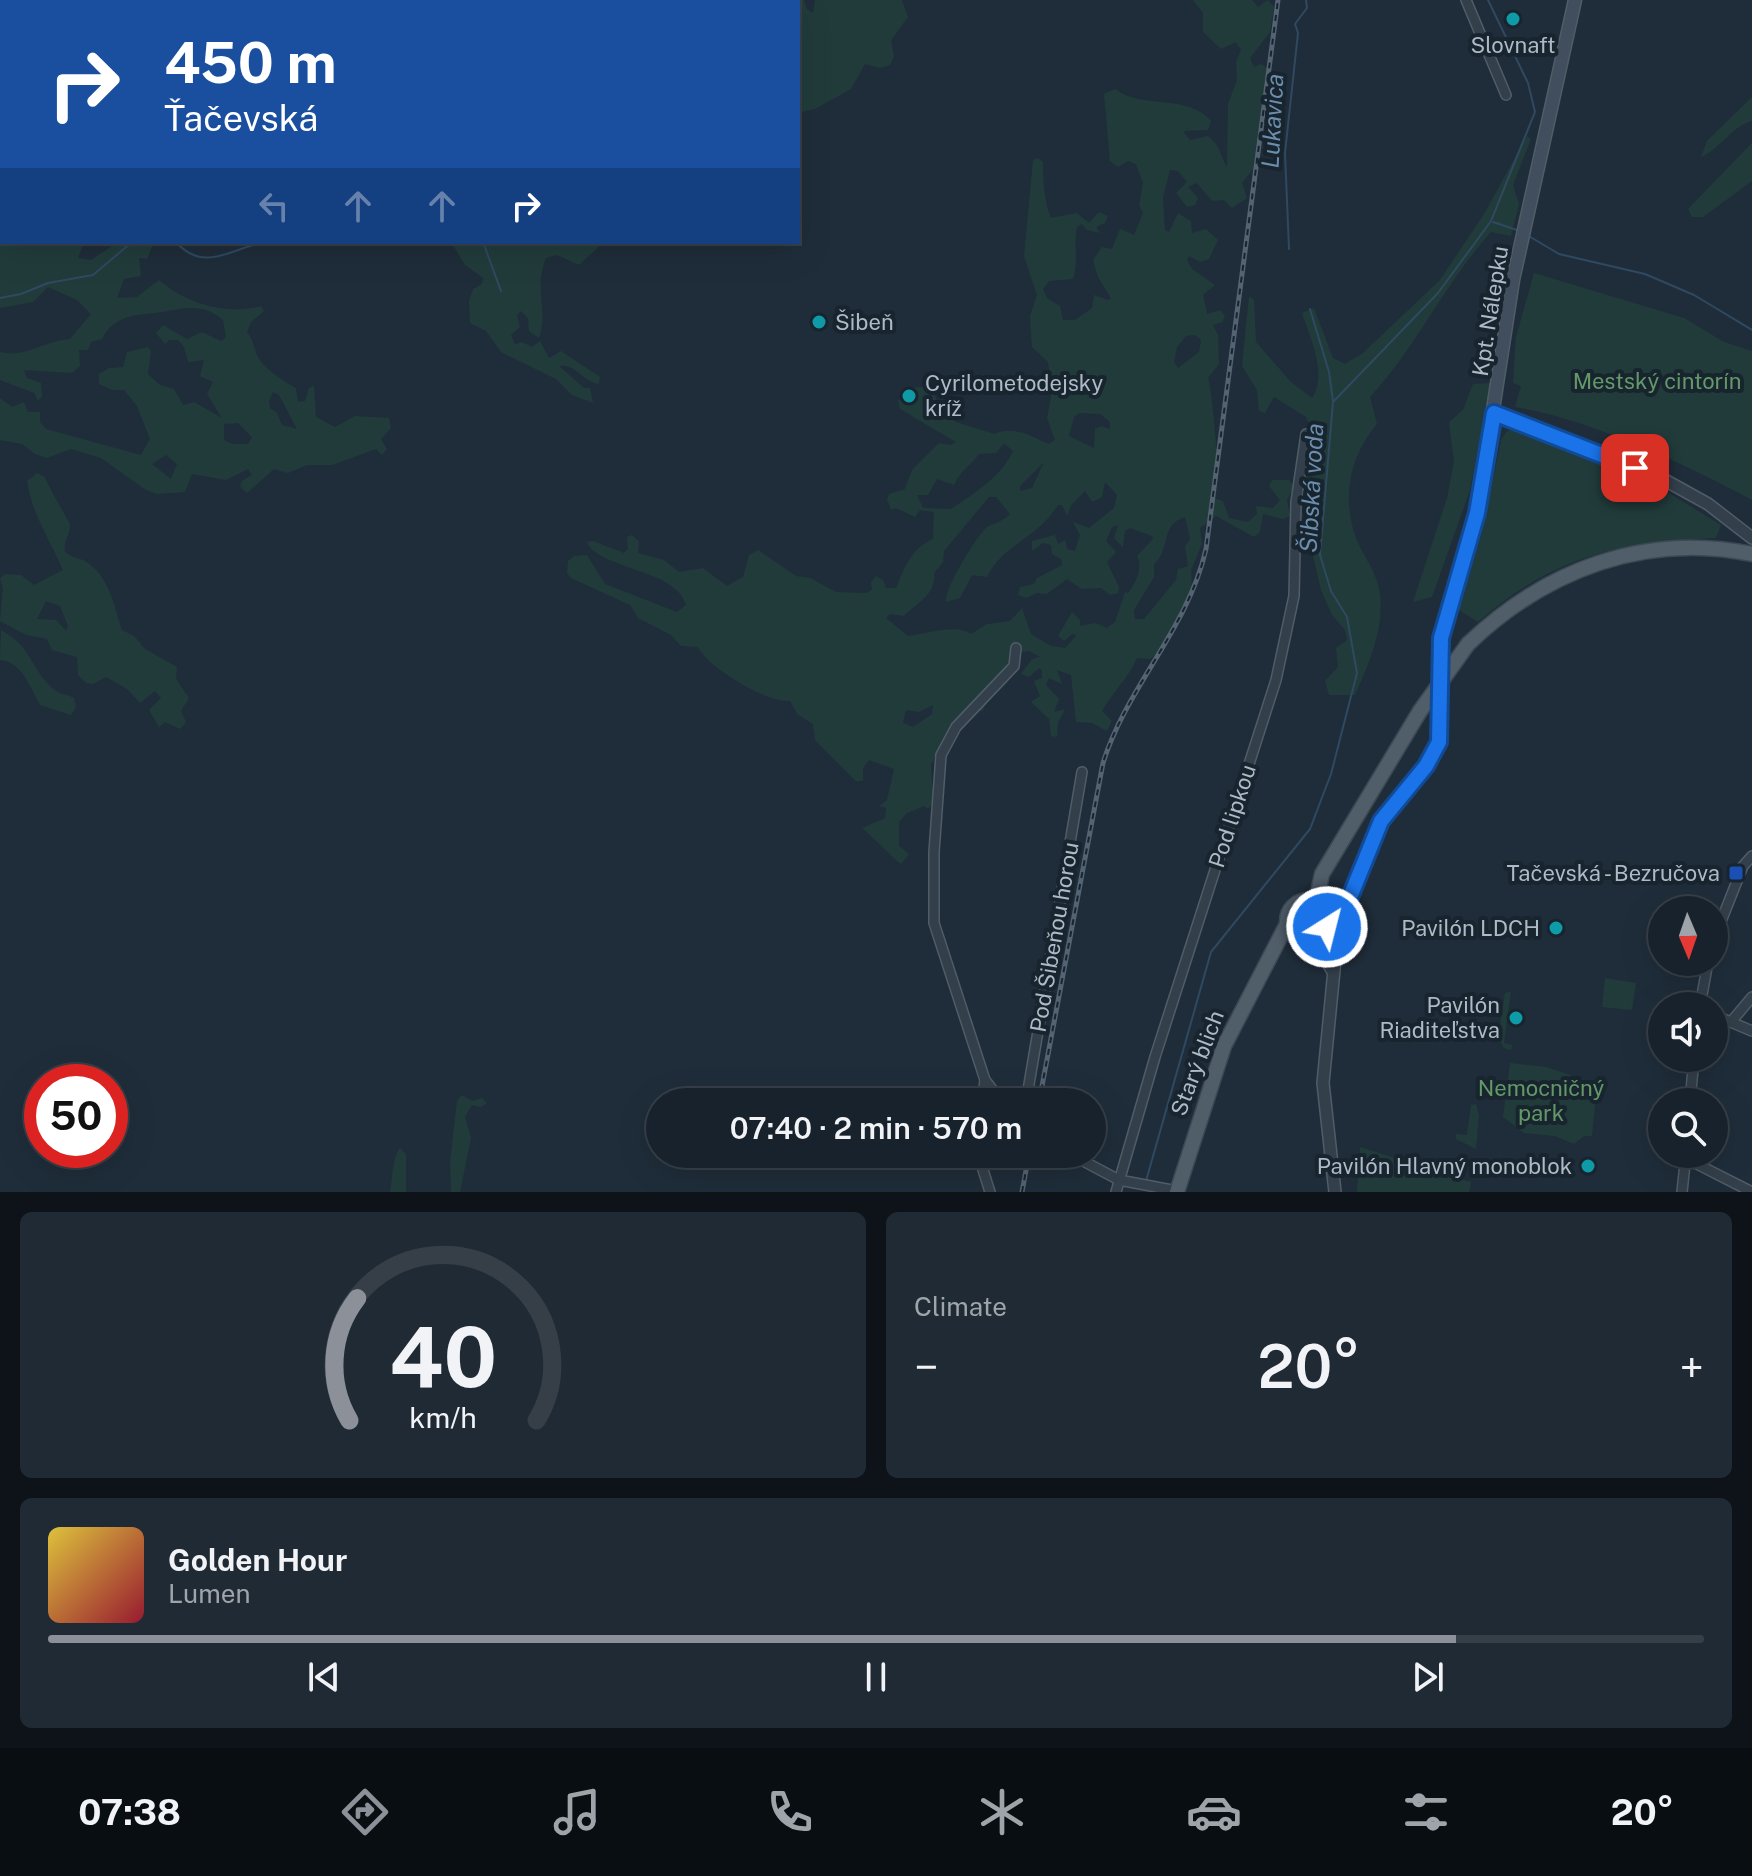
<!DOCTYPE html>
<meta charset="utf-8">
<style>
body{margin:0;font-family:"Public Sans",sans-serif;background:#202a34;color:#f1f3f6;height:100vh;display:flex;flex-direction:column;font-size:30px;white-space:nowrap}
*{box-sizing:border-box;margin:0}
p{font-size:26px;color:#9ea4a9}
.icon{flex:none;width:44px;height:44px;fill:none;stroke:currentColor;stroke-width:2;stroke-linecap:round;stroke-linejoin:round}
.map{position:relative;height:1192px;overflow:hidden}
.drawer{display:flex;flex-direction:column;gap:20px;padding:20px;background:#0d1318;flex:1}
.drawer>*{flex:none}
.guide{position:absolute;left:0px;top:0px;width:800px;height:244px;box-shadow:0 8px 32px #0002,0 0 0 2px #363f48;background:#1a4fa0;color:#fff;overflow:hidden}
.needle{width:52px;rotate:178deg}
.controls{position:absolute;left:1648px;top:896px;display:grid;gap:16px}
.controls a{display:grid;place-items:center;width:80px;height:80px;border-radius:50%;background:#17222c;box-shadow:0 8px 32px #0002,0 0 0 2px #363f48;font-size:40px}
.speed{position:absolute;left:24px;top:1064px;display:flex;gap:16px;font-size:40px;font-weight:700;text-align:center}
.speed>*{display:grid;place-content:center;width:104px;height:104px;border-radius:50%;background:#17222c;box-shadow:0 8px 32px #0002,0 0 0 2px #363f48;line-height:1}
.speed .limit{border:12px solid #d22;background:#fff;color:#111}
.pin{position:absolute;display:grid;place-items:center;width:68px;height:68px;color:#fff;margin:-34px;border-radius:16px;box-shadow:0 4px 12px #0006}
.me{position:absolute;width:88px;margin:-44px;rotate:36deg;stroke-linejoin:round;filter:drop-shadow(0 0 6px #0008)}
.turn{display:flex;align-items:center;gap:28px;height:168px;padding:0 32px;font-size:36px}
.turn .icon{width:104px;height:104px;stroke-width:2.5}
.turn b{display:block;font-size:56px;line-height:68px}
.lanes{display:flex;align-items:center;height:76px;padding:0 32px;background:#0003;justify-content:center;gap:40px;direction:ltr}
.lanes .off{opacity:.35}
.big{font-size:60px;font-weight:600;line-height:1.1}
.drawer .widget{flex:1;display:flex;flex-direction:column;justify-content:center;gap:12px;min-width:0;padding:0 28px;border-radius:12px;background:#202a34}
.drawer .dial{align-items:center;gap:0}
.dial svg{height:208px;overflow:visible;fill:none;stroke:#363f48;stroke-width:7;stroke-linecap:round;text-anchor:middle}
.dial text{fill:#f1f3f6;stroke:none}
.song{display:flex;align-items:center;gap:24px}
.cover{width:96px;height:96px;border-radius:12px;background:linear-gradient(135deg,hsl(50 70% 55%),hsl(350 70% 35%))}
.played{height:8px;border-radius:4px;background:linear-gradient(90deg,#8c9099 85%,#363f48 85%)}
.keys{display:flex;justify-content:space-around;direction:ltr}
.heat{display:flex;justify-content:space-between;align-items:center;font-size:44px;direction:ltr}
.drawer .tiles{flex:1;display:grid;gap:20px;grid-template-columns:1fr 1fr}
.widget:last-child{grid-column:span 2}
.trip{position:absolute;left:646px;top:1088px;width:460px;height:80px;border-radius:40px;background:#17222c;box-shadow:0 8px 32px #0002,0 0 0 2px #363f48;font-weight:600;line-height:80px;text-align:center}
.menu{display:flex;height:128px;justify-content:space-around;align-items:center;background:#090e12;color:#9ea4a9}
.menu .icon{width:56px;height:56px}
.menu .current{color:#8c9099}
.menu b{font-size:36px;color:#f1f3f6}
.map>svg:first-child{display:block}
</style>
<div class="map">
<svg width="1752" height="1192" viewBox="0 0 1752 1192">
<rect width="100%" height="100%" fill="#1f2d3a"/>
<!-- green -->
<g fill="#213b3b" fill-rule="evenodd">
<path d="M0 0 98 2H2L0 191Z"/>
<path d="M253 0H392L395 2H252Z"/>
<path d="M794 0H804L807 9 813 13 815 0H902L908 17 891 40 894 57 890 65 880 68 865 64 851 89 815 109 798 113 799 16 798 2Z"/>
<path d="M1193 0H1252L1258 7 1268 0 1274 7 1270 32 1250 58 1254 67 1261 64 1267 68 1253 169 1242 183 1247 198 1232 208 1224 200 1212 201 1197 183 1188 187 1198 198 1195 205 1187 207 1176 193 1187 182 1178 171 1170 170 1163 198 1165 230 1169 232 1178 213 1191 221 1192 233 1206 229 1218 240 1209 259 1200 262 1189 256 1187 260 1192 269 1215 285 1203 295 1207 314 1220 310 1225 316 1222 322 1213 325 1218 335 1219 364 1208 378C1212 390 1219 467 1217 480 1216 488 1211 489 1213 498L1223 501 1229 518 1248 522 1257 514 1256 506 1273 508 1280 500 1269 486 1272 480H1289L1294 486 1287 500 1290 516 1283 519 1263 514 1260 532 1254 537 1216 516 1200 528 1202 544 1191 570 1192 588 1161 650 1150 659 1137 658C1130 676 1112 693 1102 711L1112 721 1107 731 1092 723 1076 722 1071 675 1057 670 1062 684 1049 678 1046 685 1059 699 1054 712 1065 709 1058 723 1057 737 1051 736 1049 719 1031 702 1040 696 1034 681 1042 678V670L1039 668 1029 677 1021 674 1032 659 1040 657 1029 651 1022 652C1012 676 992 685 983 711L973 712 938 750 931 765 933 803 928 809 924 806 907 813 899 822V846L909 854 901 864C897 862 872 836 862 828L885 818 886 808 879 806 887 800 894 769 869 760 863 768V781H856L815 740 813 724 797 714 790 701C767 703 707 667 698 647L681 646 671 635 638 618 630 605 571 578 567 573 568 561 574 556 587 555 605 584 677 612 686 605C677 569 598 569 587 542L593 541 624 553 628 549 627 537 632 535 639 541 638 553 664 560 679 572 703 568 727 586 743 577 749 555 758 550 796 576 810 578 836 592 866 593 872 590 871 582 876 576 883 580 886 588H896C905 568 910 549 933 539L934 512 920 510 915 517 896 508 891 510 887 499 889 494 905 489 912 470 939 443 951 445 956 442 900 409 898 400 913 398 910 388 931 386 941 411 956 422 994 434C1013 425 1031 436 1048 444L1055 440 1047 418 1052 392 1048 362 1032 347 1030 316 1037 295 1024 256 1033 160 1038 158 1043 162C1043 179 1044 202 1051 218L1077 213 1089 223 1099 212 1108 216 1105 223 1096 227 1100 233 1087 230 1082 224 1077 227C1073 245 1079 258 1073 279L1049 281 1043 289 1047 298 1060 306 1063 320H1075L1092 308 1094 295 1108 300 1111 298 1098 277 1093 260 1102 247 1112 249 1120 229 1134 235 1143 213 1139 206 1143 183 1136 164 1128 161 1118 167 1110 161 1104 94 1115 89C1142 110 1188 93 1211 121L1208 130 1183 131 1190 140 1208 136C1222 147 1219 154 1227 167L1228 104 1237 80 1236 62 1241 50 1236 42 1221 49 1203 32V13ZM1195 335 1201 340 1199 352 1178 368 1174 362 1177 347 1186 336ZM1079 413 1100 414 1110 422V429L1101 426 1095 429 1094 448 1069 436 1074 417ZM1004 443 1013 451C1002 476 972 495 951 509L923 508 917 495H928L937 479 954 485C959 472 971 465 979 454L996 453ZM1044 462 1032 488 1020 491V486ZM1105 482 1117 495 1114 508 1089 528 1073 522 1080 535 1075 551 1067 549 1065 540 1058 544 1055 535 1032 541V551L1043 543 1051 545 1052 554 1061 559 1062 565 1037 578 1034 584 1020 587 1018 595 1026 598 1037 593 1047 594 1067 579 1082 589 1101 588 1110 595 1118 593 1119 587 1107 562 1116 552 1106 541 1112 527 1118 525 1114 538 1123 547 1125 531 1130 528 1152 536 1153 539 1137 556C1143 568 1136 583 1128 593L1125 592 1115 622 1107 628 1095 623 1080 626V620L1072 612 1058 636 1064 641 1072 634 1077 635 1065 648 1051 646 1031 634 1022 608 1010 621 987 624 971 634C955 623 925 634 908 636L886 618 890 614 904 616C918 602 936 595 934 573L943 562 944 551 989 497H996L1010 514C1001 524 989 523 984 530 974 541 944 589 946 602L960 598 972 575 987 577C1003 544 1037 539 1058 505H1062L1067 516 1072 504 1085 491 1092 502 1102 497ZM1185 517 1190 539 1185 547 1188 566 1178 569 1176 580 1144 619H1135L1134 610 1154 577V564C1170 552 1160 524 1185 517ZM933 705 932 714 913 727 903 723 906 710 919 712Z"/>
<path d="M1752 97V121C1730 127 1722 148 1701 157L1707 141Z"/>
<path d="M1527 136 1531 139 1513 185 1519 204 1511 236 1491 232C1445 283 1417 346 1370 397L1377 424C1350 456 1341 496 1356 538 1363 556 1378 574 1380 594 1384 629 1369 664 1355 695H1329L1325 681 1338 667 1336 648 1347 640 1345 630 1332 615 1321 590 1308 535 1307 456 1311 429 1306 417 1274 397 1265 413 1259 411 1257 390 1242 366 1249 296 1254 300 1256 342 1291 382 1312 398C1328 374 1310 338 1302 313L1314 308 1333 358 1345 364 1363 353 1440 280 1484 214Z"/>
<path d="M1752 143V181L1703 217H1692L1688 209Z"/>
<path d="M0 220 2 242H84L78 258 91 260 118 242H154L147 259 139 258 141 276 124 279 117 298 137 297 159 280C184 303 228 316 261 306L264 311 251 322 247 332C254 341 253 345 257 355 262 367 284 382 296 388L298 402 305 401 309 388 314 386 316 417 335 427 355 416 389 418 391 428 381 439 387 449 382 455 376 449 332 465H307L288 473 274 469 247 493 240 486 242 481 252 475 248 469 226 480 192 474 185 492 157 494 146 490 101 458 71 449 47 458 35 454 22 444 0 440V398L12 407 24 402 28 412H40V422L46 429 141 455 150 439 137 406 124 390H113L99 384V374L109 368 123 367 127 352 148 347 151 351 148 374 160 385 174 389 183 405 194 402 222 418 207 394 213 382 200 376 204 360 188 362 184 347 178 340H169L165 344 156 333 163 325 187 339 202 332 221 341 226 337 223 320C203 303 186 308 162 312 139 315 114 314 102 339L91 342 88 350H79L80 366 72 373 24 370 27 378 41 383 42 396 38 401 34 393 0 380V352C27 358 43 341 70 339L91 314 77 300 48 287 33 302 0 308ZM273 392 279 395 297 429 282 425 277 413 270 408 269 401ZM238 423 252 437 248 444H232L224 440V424ZM166 455 177 464 171 479 152 464Z"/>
<path d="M451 242H604L579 265 557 255 546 258C533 290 549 309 539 338L529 331 528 318 521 311 517 315 520 327 511 335 515 344 522 342 532 347 540 341 549 358 561 351 600 377 599 384C582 381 575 363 559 366L584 388H590L593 403 572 395 556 379 501 352 486 331 470 323 469 301 473 289 482 284 483 278 465 265Z"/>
<path d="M1534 273 1684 318 1724 342 1752 351V500C1685 464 1589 419 1515 407L1521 386 1513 383 1516 337Z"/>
<path d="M1490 383 1470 490 1432 597 1413 602 1447 498 1454 462 1449 422 1463 410 1473 384Z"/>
<path d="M1514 428 1654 484 1721 525 1716 538C1618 542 1554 556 1478 622L1459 610 1482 533 1501 440 1506 432Z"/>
<path d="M37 473 45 477C49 489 70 522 70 525 70 535 63 542 65 552 73 559 80 557 88 563 110 579 114 606 122 630L134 636 145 649 177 667 176 679 189 698 181 711 186 722 180 729 165 722 159 727 149 710 161 698 155 691 140 703 127 689 106 677 93 684 86 683 78 675 77 657 52 650 47 639 26 635 0 621 3 588 0 578 5 574 21 575 34 585 63 570C50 540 32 514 27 481ZM46 601 60 606 68 626 66 631 56 620 37 619Z"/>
<path d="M1 630C34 648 30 671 56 691 62 695 67 694 74 698L76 707 71 715 40 705C31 689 22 661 0 660Z"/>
<path d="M1605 978 1636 983 1632 1010 1602 1007Z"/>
<path d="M1511 991 1504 1043 1512 1045 1511 1050 1504 1048 1498 1037 1505 993Z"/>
<path d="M1510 1063 1546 1067 1597 1084 1592 1136H1584L1574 1144 1555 1136 1524 1133 1503 1117Z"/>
<path d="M462 1095 473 1101 482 1098 487 1103 481 1107 472 1105 465 1117 471 1138 460 1192H451L450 1162 457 1101Z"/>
<path d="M1476 1104 1479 1115 1476 1149 1456 1139V1134L1467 1135 1471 1105Z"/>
<path d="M1360 1147 1471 1182 1469 1192H1357Z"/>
<path d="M400 1148 406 1154V1192H390C393 1178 392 1158 400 1148Z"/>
</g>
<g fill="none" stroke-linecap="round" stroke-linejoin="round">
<!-- stream -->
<g stroke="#2f4961" stroke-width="2">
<path d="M660 2 662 0"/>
<path d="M1493 222 1517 230"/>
<path d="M1527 235 1559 254 1645 274 1694 295 1752 330"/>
<path d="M176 242C205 275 234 246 267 242"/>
<path d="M483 242 501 291"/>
<path d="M1289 249 1285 153 1298 33 1295 24 1307 8 1306 0"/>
<path d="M0 298 21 294 48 283 93 275 132 242"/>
<path d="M1310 309 1329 372 1333 401"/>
<path d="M1146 1181 1211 952 1310 829 1331 774 1357 673 1347 617 1331 591 1320 555 1333 402 1438 293 1491 221 1535 112 1528 83 1488 0"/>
</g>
<!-- minor casing -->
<g stroke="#505d68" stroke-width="12">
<g id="minor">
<path d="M1466 0 1506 95"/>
<path d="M1714 939 1743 866 1752 856"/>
<path d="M1700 1006 1708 962"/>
<path d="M1714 1015 1752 1031"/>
<path d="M1731 1022 1752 997"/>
<path d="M982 1102 985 1080"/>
<path d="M1002 1102 985 1080 934 923V852L941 755 956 727 1014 666 1016 648"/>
<path d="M1026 1102 1082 772"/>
<path d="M1690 1102 1694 1058"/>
<path d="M978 1154 990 1192"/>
<path d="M1070 1154 1119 1180 1177 1191"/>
<path d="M1685 1158 1752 1192"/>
<path d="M1116 1192 1155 1057 1276 680 1294 596 1296 502 1306 434"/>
<path d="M1682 1192 1686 1154"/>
</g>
</g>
<!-- tertiary casing -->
<g stroke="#505d68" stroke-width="14">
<g id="tertiary">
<path d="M1494 413 1661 478 1708 504 1752 538"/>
<path d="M1325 932 1335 960 1323 1083 1335 1192"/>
<path d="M1315 940 1332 970"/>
</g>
</g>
<!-- secondary casing -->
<g stroke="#505d68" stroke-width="15">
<g id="secondary">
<path d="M1324 908 1335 906 1345 899"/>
<path d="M1327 927 1348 902 1381 821 1426 766 1439 742 1441 638 1477 513 1513 280 1575 0"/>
</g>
</g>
<!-- primary casing -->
<g stroke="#3c4854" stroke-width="17">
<g id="primary">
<path d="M1468 644C1545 570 1645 532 1752 554"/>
<circle cx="1308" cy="921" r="21"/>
<path d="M1316 902 1322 874 1420 711"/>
<path d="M1177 1192 1224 1046 1287 924"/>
</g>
</g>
<!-- minor -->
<use href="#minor" stroke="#333f4a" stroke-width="9"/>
<!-- tertiary -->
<use href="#tertiary" stroke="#333f4a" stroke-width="11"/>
<!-- secondary -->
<use href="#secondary" stroke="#404e5d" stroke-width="12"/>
<!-- primary -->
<use href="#primary" stroke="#505e6a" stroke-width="14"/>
<!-- rail casing -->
<g stroke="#546372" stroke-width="5">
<g id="rail">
<path d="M1039 1102 1103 763C1127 686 1188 629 1206 549L1278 0"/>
<path d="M1022 1192 1029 1154"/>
</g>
</g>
<!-- rail -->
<use href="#rail" stroke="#18242e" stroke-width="2" stroke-dasharray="6" stroke-linecap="butt"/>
<!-- primary-bridge casing -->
<g stroke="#3c4854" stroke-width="17" stroke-linecap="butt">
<path id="primary-bridge" d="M1420 711 1468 644"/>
</g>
<!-- primary-bridge -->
<use href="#primary-bridge" stroke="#505e6a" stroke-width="14"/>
</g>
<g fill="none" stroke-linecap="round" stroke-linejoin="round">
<!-- route casing -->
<g stroke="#114b97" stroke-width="20">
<path id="route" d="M1327 927 1348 902 1381 821 1426 766 1439 742 1441 638 1477 513 1494 413 1635 468"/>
</g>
<!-- route -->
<use href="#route" stroke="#1a73e8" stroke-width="14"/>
</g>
<!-- markers -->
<g fill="#0f9aa8" stroke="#18242e" stroke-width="3">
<circle cx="1513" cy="19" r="8"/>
<circle cx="819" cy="322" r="8"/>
<circle cx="909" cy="396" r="8"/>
<circle cx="1556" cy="928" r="8"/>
<circle cx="1516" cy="1018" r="8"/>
<circle cx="1588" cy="1166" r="8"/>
</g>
<rect fill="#1a4fb4" stroke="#18242e" stroke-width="3" x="1728" y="865" width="16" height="16" rx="4"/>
<g text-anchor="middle" stroke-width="8" stroke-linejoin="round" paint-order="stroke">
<!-- poi labels -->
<g font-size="22" fill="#adbac7" stroke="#18242e" text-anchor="end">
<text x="1513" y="53" text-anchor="middle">Slovnaft</text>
<text x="835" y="330" text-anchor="start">Šibeň</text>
<text x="925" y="391" text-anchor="start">Cyrilometodejsky<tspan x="925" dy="25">kríž</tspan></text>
<text x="1720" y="881">Tačevská - Bezručova</text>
<text x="1540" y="936">Pavilón LDCH</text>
<text x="1500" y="1013">Pavilón<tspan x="1500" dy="25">Riaditeľstva</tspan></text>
<text x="1572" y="1174">Pavilón Hlavný monoblok</text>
</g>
<!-- street labels -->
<g font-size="22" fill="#adbac7" stroke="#18242e">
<text transform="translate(1490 311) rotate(-81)" y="8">Kpt. Nálepku</text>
<text transform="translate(1232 816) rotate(-72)" y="8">Pod lipkou</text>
<text transform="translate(1054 937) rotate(-80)" y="8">Pod Šibeňou horou</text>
<text transform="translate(1197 1063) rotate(-69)" y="8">Starý blich</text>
</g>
<!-- park labels -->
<g font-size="22" fill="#639969" stroke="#18242e">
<text x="1657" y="389">Mestský cintorín</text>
<text x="1541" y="1096">Nemocničný<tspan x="1541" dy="25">park</tspan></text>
</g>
<!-- water labels -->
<g font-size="24" font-style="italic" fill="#6b8ead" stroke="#18242e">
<text transform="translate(1273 121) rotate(-87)" y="8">Lukavica</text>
<text transform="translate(1312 488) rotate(-87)" y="8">Šibská voda</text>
</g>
</g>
</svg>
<div class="controls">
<a><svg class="needle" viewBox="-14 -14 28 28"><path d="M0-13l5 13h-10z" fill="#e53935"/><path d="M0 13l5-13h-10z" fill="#9ea4a9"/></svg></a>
<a><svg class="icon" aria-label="sound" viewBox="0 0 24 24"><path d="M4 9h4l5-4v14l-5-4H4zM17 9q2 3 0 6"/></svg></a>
<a><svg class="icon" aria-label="search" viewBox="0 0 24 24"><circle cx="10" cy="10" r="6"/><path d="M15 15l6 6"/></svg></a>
</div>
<div class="speed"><div class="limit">50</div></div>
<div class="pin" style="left:1635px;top:468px;background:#d93025"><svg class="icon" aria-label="arrive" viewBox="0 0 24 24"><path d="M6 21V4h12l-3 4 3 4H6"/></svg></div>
<svg class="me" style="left:1327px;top:927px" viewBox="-20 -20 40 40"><circle r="17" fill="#1a73e8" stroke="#fff" stroke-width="3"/><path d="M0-11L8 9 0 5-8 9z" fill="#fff"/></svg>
<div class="trip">07:40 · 2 min · 570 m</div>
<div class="guide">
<div class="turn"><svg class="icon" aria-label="right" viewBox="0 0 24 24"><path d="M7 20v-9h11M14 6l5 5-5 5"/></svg><div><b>450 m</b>Ťačevská</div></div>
<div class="lanes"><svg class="icon off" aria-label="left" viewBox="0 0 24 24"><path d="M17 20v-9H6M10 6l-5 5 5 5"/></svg><svg class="icon off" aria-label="ahead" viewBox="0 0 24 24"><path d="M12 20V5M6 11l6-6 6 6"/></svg><svg class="icon off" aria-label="ahead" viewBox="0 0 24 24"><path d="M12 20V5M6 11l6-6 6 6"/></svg><svg class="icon" aria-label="right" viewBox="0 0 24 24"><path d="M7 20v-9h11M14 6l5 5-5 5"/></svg></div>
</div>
</div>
<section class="drawer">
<div class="tiles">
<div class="widget dial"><svg viewBox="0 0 100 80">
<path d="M14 69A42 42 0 1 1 86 69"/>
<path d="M14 69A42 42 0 0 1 17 22" stroke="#8c9099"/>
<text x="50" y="56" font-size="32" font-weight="700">40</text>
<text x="50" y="72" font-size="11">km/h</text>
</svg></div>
<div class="widget"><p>Climate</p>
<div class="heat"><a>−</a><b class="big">20°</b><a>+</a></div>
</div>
<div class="widget">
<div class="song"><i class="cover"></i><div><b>Golden Hour</b><p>Lumen</p></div></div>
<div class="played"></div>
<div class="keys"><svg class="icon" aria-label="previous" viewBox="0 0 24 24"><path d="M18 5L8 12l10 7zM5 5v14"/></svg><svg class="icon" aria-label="pause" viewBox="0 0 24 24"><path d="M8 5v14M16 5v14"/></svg><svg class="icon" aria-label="next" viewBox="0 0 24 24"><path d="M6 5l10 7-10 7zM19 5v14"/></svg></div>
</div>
</div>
</section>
<nav class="menu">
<b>07:38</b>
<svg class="icon current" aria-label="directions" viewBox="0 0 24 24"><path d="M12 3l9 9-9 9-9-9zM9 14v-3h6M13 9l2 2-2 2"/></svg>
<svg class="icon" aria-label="music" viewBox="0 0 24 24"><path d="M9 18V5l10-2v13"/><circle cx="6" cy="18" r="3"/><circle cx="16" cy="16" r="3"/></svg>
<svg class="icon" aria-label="phone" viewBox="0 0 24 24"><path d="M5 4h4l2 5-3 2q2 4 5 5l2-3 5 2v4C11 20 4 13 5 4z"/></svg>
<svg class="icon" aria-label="climate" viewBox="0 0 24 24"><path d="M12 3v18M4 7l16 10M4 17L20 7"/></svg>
<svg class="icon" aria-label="car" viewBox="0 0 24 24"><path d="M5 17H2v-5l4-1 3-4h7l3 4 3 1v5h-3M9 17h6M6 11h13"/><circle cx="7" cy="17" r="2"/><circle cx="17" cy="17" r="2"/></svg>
<svg class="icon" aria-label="filters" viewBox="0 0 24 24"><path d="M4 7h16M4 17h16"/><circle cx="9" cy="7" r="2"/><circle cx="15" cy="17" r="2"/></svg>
<b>20°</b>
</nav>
